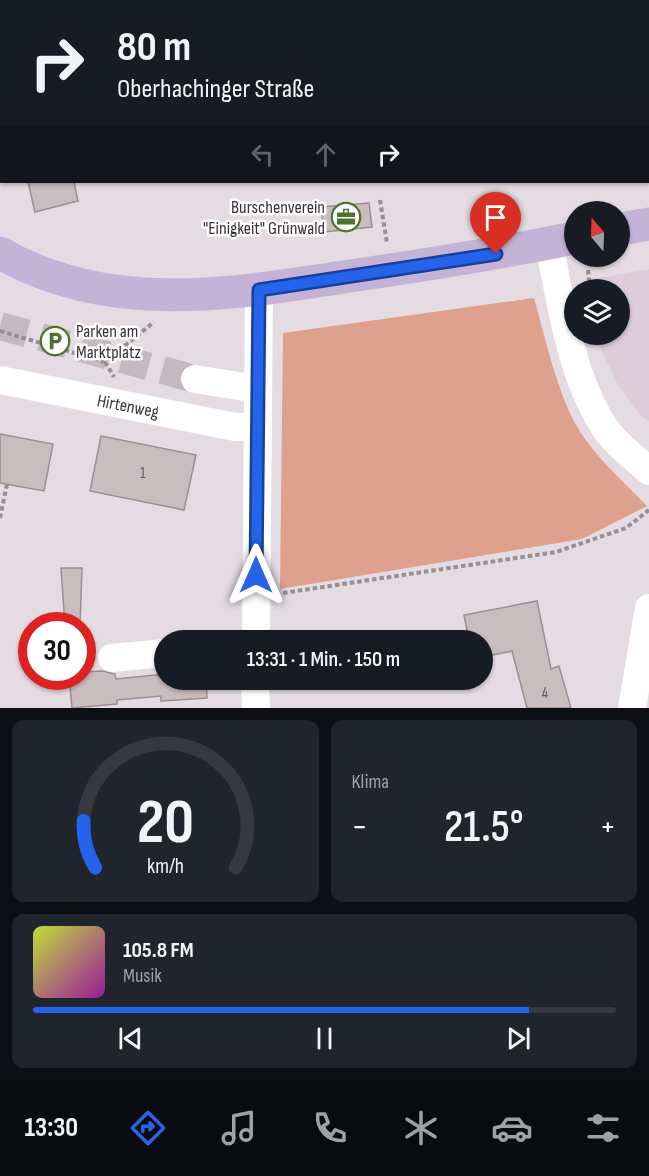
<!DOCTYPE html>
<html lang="de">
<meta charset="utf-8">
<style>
body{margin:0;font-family:"Sofia Sans Condensed",sans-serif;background:#20242c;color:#f1f3f6;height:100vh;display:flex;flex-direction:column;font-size:22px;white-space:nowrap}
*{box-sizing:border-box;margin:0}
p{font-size:20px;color:#9ea1a6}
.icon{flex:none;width:33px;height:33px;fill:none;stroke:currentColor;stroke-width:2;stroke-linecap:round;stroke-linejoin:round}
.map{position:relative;height:708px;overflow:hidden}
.drawer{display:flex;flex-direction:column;gap:12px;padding:12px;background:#0d0f14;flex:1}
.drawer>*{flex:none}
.hud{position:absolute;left:0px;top:0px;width:650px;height:183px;box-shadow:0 2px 4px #0004;background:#171b24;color:#f1f3f6;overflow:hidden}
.needle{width:39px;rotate:341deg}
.controls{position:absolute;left:564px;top:201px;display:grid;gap:12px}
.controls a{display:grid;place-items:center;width:66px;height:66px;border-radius:50%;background:#171b24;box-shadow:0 2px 4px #0004;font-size:30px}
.speed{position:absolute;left:18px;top:612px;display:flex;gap:12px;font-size:30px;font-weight:700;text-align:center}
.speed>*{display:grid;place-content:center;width:78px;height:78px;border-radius:50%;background:#171b24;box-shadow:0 2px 4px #0004;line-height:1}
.speed .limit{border:9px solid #d22;background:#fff;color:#111}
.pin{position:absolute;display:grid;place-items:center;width:51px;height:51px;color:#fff;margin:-62px -26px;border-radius:50% 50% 50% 0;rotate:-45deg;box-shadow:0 0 6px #0007}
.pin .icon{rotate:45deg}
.me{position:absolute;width:66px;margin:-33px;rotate:0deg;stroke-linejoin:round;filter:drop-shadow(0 0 4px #0008)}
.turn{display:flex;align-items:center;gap:21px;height:126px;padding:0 18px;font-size:27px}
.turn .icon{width:78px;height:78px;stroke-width:2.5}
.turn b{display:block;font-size:42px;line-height:51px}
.lanes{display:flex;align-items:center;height:57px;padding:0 18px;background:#0003;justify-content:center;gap:30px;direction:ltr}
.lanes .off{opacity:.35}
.big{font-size:45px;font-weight:600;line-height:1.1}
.drawer .widget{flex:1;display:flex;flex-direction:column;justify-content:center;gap:9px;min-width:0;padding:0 21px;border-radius:12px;background:#20242c}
.drawer .dial{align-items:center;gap:0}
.dial svg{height:156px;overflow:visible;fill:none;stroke:#363941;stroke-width:7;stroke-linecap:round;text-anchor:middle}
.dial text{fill:#f1f3f6;stroke:none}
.song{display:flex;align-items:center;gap:18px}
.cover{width:72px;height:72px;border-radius:9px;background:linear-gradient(135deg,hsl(70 70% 55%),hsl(300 70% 35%))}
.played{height:6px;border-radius:3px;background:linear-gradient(90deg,#2563eb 85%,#363941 85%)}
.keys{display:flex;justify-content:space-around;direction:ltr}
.heat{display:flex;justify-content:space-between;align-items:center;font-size:33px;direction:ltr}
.drawer .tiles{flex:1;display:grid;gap:12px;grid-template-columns:1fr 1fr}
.widget:last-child{grid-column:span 2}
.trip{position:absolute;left:154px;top:630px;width:339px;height:60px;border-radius:30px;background:#171b24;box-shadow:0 2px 4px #0004;font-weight:600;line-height:60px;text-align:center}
.tab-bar{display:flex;height:96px;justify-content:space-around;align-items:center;background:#090b0e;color:#9ea1a6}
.tab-bar .icon{width:42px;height:42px}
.tab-bar .active{color:#2563eb}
.tab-bar b{font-size:27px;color:#f1f3f6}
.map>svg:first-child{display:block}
</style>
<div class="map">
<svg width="649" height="708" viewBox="0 0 649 708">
<rect width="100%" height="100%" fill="#e5dbe2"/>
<!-- built -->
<path fill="#decdd9" d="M649 269V421L640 415 618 385 599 345 598 335 620 334V290L595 289 593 279Z"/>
<!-- green -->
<path fill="#dea18e" d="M534 298C545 337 558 396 579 430 596 458 624 482 647 506L582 539 280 589 283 333Z"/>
<!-- building -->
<g fill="#cabdbf" stroke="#9b8f91" stroke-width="1.5">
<path d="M28 182H74L78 201 35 212Z"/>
<path d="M369 203 372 227 324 232 321 207Z"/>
<path d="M0 434 53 444 44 491 0 483Z"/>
<path d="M101 436 196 455 184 510 90 491Z"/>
<path d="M61 568H82L80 626H65Z"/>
<path d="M537 601 551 669 559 666 571 708H527L512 651 483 657V640H469L464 615Z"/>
<path d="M102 671 115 674 116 679 165 674V680H206L207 698 161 701V696L117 700V704L72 708 69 676H82V672Z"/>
</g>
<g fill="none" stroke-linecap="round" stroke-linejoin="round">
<!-- minor-tunnel -->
<path stroke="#c2bac0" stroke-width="28" stroke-dasharray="28 14" stroke-linecap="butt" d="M0 326 195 379"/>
<!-- path -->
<g stroke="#968f94" stroke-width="4" stroke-dasharray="4.5 3" stroke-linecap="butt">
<path d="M380 200 387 243"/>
<path d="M588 270 590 290"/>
<path d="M0 331 105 362 154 322"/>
<path d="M105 362 114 377"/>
<path d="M0 518 7 484"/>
<path d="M283 593 556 552 626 528 649 510"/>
</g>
<!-- minor -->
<g stroke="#fff" stroke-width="28">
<path d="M13 2V0"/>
<path d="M0 82 2 72"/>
<path d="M549 243C561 304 570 372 603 425 613 442 634 457 649 471"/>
<path d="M195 379 257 389"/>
<path d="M0 380 235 427H256"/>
<path d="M256 640 259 290"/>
<path d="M112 658 165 653"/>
<path d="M255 680 256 708"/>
<path d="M632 708 649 608"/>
</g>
<!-- major -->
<g stroke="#c4b3d7" stroke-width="33">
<path d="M620 229 649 224"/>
<path d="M0 253C110 316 232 294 350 276 426 265 500 253 574 238"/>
</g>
</g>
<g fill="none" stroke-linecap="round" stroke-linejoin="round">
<!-- route casing -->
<g stroke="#184099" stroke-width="15">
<path id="route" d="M256 575 259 290 496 254"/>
</g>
<!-- route -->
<use href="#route" stroke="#2563eb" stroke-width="10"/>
</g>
<!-- icons -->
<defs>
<g id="office-ring" transform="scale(1.5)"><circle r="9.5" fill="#fff" stroke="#4e732c" stroke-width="1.5"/><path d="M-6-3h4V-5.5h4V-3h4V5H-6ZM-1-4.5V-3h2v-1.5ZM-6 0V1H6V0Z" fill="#4e732c"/></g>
<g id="parking-ring" transform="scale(1.5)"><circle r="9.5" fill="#fff" stroke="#4e732c" stroke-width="1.5"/><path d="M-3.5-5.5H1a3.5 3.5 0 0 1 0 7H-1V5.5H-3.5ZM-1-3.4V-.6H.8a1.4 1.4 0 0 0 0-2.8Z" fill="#4e732c"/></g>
</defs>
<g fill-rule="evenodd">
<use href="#office-ring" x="346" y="217"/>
<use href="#parking-ring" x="55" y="341"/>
</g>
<g text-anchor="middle" stroke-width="5" stroke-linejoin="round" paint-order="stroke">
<!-- number labels -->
<g font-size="15" fill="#5c5659">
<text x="143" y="478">1</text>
<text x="545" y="698">4</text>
</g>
<!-- poi labels -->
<g font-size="18" fill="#383437" stroke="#fff" text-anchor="end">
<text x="325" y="213">Burschenverein<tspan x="325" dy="21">"Einigkeit" Grünwald</tspan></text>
<text x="76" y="337" text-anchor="start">Parken am<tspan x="76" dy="21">Marktplatz</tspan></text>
</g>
<!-- street labels -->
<g font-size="18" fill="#383437" stroke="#fff">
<text transform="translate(128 406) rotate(11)" y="6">Hirtenweg</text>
</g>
</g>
</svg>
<div class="controls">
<a><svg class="needle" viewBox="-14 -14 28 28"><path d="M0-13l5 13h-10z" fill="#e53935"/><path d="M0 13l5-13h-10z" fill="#9ea1a6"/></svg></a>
<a><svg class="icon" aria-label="layers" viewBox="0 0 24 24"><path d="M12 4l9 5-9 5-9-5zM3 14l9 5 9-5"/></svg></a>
</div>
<div class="speed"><div class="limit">30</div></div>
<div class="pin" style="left:496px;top:254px;background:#d93025"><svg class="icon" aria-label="arrive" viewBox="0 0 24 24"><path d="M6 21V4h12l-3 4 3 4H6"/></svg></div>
<svg class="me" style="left:256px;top:575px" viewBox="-20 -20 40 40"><path d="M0-17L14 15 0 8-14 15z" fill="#2563eb" stroke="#fff" stroke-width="4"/></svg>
<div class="trip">13:31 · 1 Min. · 150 m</div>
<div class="hud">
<div class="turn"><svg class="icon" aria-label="right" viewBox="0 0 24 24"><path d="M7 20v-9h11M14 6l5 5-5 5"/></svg><div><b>80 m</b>Oberhachinger Straße</div></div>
<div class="lanes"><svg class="icon off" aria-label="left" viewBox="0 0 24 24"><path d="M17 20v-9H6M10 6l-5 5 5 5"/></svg><svg class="icon off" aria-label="ahead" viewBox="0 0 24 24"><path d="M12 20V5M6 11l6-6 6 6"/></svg><svg class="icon" aria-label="right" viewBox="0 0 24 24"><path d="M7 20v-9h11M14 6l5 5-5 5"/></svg></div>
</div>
</div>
<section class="drawer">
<div class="tiles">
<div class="widget dial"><svg viewBox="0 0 100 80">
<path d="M14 69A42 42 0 1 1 86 69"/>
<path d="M14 69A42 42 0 0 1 8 45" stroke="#2563eb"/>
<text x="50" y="56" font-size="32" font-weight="700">20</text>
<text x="50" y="72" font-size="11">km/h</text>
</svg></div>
<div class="widget"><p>Klima</p>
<div class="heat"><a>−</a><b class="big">21.5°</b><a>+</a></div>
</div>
<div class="widget">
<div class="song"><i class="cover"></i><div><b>105.8 FM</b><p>Musik</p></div></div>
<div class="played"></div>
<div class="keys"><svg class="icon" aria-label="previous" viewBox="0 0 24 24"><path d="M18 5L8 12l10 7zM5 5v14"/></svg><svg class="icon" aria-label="pause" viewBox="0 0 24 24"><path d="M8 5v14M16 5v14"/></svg><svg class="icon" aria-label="next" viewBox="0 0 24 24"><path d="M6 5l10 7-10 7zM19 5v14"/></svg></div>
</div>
</div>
</section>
<nav class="tab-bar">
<b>13:30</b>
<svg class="icon active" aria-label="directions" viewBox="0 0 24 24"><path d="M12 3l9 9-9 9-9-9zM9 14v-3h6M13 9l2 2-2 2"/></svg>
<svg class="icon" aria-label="music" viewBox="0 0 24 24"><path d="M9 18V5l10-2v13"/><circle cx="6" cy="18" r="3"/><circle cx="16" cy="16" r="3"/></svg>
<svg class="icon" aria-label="phone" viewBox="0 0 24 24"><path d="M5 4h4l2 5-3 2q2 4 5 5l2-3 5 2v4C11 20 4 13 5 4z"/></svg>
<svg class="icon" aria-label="climate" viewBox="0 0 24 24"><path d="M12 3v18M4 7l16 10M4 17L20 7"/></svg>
<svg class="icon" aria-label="car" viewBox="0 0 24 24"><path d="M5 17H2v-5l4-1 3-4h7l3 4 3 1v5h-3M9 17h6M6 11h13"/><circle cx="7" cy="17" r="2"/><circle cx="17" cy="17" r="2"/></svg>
<svg class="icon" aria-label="filters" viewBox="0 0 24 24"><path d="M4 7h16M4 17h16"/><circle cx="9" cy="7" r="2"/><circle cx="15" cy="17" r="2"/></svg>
</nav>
